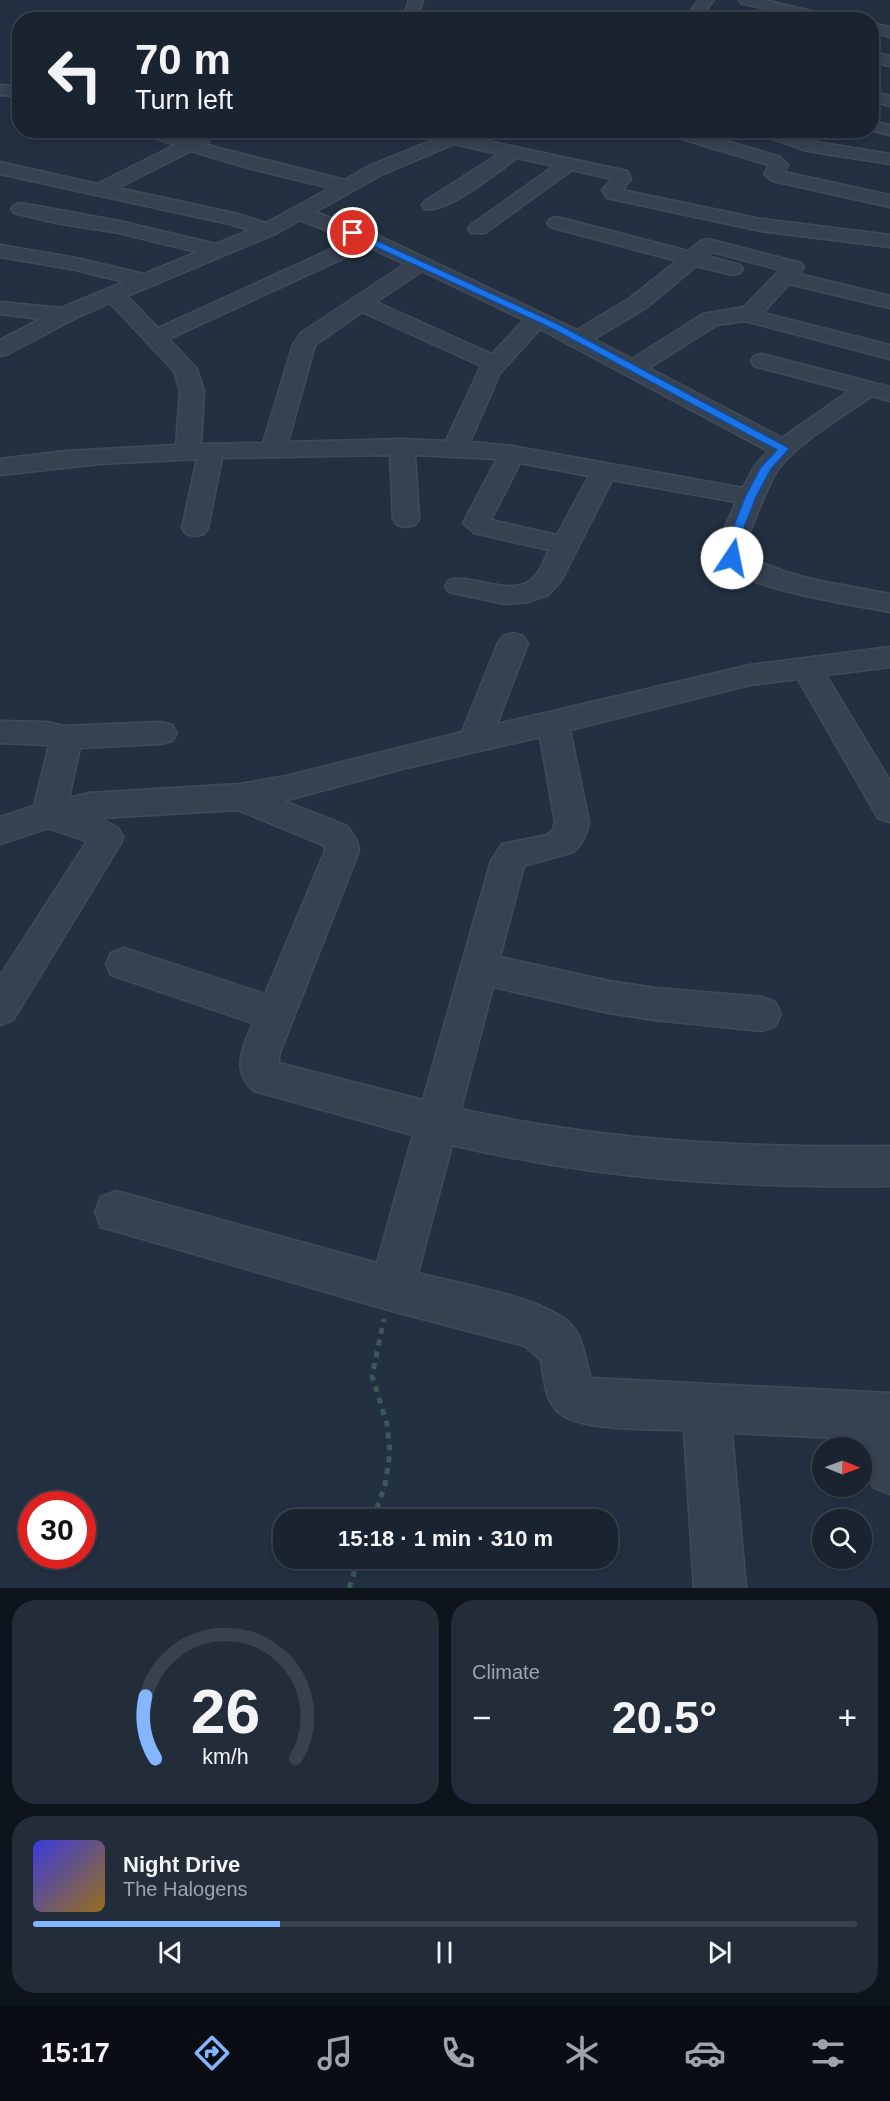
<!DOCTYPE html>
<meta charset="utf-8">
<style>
body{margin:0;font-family:Helvetica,sans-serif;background:#232c39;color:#f1f3f6;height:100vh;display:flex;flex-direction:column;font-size:22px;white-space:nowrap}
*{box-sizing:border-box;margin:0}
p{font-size:20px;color:#9fa4ab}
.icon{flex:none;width:33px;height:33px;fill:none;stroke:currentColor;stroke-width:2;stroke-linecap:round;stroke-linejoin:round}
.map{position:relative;height:1588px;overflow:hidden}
.panel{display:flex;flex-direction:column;gap:12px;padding:12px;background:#0e141b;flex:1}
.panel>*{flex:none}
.top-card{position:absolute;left:12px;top:12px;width:867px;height:126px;border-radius:24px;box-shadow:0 3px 9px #0003,0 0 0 2px #38414d;background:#1a2431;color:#f1f3f6;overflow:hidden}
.needle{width:39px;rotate:91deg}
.tools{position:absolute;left:812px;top:1437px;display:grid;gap:12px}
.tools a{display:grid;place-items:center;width:60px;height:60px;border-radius:50%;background:#1a2431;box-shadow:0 3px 9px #0003,0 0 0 2px #38414d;font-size:30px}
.speed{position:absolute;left:18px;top:1491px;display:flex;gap:12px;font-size:30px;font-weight:700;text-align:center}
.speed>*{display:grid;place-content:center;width:78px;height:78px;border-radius:50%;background:#1a2431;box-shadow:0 3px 9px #0003,0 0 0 2px #38414d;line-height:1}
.speed .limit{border:9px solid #d22;background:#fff;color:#111}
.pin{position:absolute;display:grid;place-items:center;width:51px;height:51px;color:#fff;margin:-26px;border:3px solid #fff;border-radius:50%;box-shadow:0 2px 6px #0007}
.me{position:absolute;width:66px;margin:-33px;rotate:11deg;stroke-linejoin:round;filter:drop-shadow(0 0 4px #0008)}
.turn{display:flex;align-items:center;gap:21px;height:126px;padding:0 24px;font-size:27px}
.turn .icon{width:78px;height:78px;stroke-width:2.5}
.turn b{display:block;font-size:42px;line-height:51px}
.big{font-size:45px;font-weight:600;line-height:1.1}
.panel .tile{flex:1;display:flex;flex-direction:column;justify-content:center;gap:9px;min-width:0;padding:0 21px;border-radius:24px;background:#232c39}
.panel .dial{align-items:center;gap:0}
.dial svg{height:156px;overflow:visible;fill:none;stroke:#38414d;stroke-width:7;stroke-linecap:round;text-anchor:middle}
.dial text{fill:#f1f3f6;stroke:none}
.song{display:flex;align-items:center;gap:18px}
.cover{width:72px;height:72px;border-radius:9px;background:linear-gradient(135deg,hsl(240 70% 55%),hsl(40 70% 35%))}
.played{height:6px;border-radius:3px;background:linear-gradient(90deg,#84b5ff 30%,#38414d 30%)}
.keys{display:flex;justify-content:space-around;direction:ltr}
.heat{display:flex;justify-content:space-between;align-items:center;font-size:33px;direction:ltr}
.panel .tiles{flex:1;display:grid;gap:12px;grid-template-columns:1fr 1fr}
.tile:last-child{grid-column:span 2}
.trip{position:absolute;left:273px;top:1509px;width:345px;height:60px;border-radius:24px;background:#1a2431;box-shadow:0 3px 9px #0003,0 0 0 2px #38414d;font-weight:600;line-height:60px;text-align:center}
.dock{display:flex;height:96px;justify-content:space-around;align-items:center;background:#0a0e14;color:#9fa4ab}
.dock .icon{width:42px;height:42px}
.dock .selected{color:#84b5ff}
.dock b{font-size:27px;color:#f1f3f6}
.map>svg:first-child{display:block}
</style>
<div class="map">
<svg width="890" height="1588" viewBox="0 0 890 1588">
<rect width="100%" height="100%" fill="#223041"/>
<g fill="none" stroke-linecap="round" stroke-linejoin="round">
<!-- minor casing -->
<g stroke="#404b5a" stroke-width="3">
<g id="minor">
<path d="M409 0H423L417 20H402Z"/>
<path d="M699 0H714L698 20H683Z"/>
<path d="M739 0H765L836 17 838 20H810L741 3Z"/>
<path d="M161 12 292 15 299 19H156L154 16Z"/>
<path d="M631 13 658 16 665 20H625L624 17 626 14Z"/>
<path d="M872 23 890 27V37L872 32Z"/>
<path d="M872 52 890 56V66L872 62Z"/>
<path d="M0 85 20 86V96L0 95Z"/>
<path d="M872 91 890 96V106L872 101Z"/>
<path d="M872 121 890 125V135L869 130H872Z"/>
<path d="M154 130H172L189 138 202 134 208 135 211 139 206 144 215 147 345 180 369 166 438 138 440 133 480 130 470 137 627 171 631 179 622 190 761 219 890 235V247L761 231 607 198 602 190 612 179 572 170 485 233H471L468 229 471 225 554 166 517 158C499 171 446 214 425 209L422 205 425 201 499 154 454 144 383 174 315 212 377 235 577 330 630 298 677 261 550 227 547 223 550 219 557 217 688 251 701 241 708 239 801 263 804 267 799 274 890 296V308L789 284 763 313 890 345V359L745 321 717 325 649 368 782 438 849 391 754 366 751 361 754 356 762 354 890 387V401L872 396C845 415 794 445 777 471 763 495 754 522 744 548L745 554C788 579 841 584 890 594V612C849 604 754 591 723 565 718 560 718 554 716 548L736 502 612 480 561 581 548 595 528 602 505 604 449 592 445 586 449 580C474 573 516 601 536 575 542 568 545 558 549 550L474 533 463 523 497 459 415 455 419 519 415 525 406 527 397 525 393 519 390 455 222 458 208 528 204 534 195 536 186 534 182 528 197 459 99 464 0 475V459L66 451 176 445 180 391 174 371 110 303 76 318 8 354 0 356V340L40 319 0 314V302L61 308 124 282 76 270 0 257V245L76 258 144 274 197 252 119 233 56 223 14 213 11 209 14 205 21 203 119 221 216 244 250 230 229 224 0 174V162L97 184 175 145 158 139ZM191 151 248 168 330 188 266 223 234 213 118 188ZM300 220 351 240 158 328 127 296 275 234ZM368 247 405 264 301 333 293 345 263 443 201 444 204 391 197 369 169 339ZM712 252 780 270 744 307 703 314 632 359 594 339 646 308 696 266 733 275 740 273 743 269 740 265 707 256ZM422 271 524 320 492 354 376 302ZM362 312 481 366 446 441 402 439 288 442 315 345ZM540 329 768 451 754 467 743 488 512 446 470 442 500 373ZM520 463 589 476 557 535 491 520Z"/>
<path d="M663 130H691L780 157 788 165 784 172 890 195V207L773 181 764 174 769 166 768 165 665 134Z"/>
<path d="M757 130H782L811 141 890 154V164L807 151 759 134Z"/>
<path d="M513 633 523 636 528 643 497 724 750 665 890 647V667L826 675 890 781V822L878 818 798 679 750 685 570 730 589 822C587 833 582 845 573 852L524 866 500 957 609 981 655 988 762 997 775 1002 781 1014 775 1026 762 1031 655 1020 609 1013 493 987 461 1109C603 1141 745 1148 890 1146V1186C738 1188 600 1180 452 1145L418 1273C455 1283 551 1298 573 1327 585 1342 585 1362 591 1378L890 1393V1494L873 1487 866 1470 860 1439 732 1433 746 1588H694L684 1430C655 1429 574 1432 556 1410 544 1396 544 1377 541 1360L525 1346 392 1311 101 1227 95 1212 101 1197 116 1191 377 1263 413 1135 254 1091C230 1071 243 1046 253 1023L111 975 106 964 111 953 124 948 265 994 325 851 323 845 238 810 100 818 118 828 123 837 121 843 13 1020 0 1025V976L87 841 48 828 0 844V817L34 806 49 745 0 743V721L47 722 63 726 161 722 172 725 177 733 172 741 161 744 80 748 69 798 89 793 240 784 286 776 462 732 498 643 503 636ZM540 737 555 822 553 830 547 835 502 844 491 861 423 1100 279 1063V1055L359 851 357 841 347 826 284 801 402 769Z"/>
</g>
</g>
<!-- path -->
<g stroke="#3d585a" stroke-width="5" stroke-dasharray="6 6" stroke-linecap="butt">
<path d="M373 1520 385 1485 390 1452 387 1424 372 1376 384 1319"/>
<path d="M349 1588 359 1558"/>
</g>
<!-- minor -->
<use href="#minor" fill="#374251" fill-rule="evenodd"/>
</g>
<!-- route -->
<path fill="#1a73e8" stroke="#114b97" stroke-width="1.5" d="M350 231H356L560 325 787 447 789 449 771 469 756 497 736 548V561H728L725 548 745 497 761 467 777 450 553 329 350 235Z"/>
</svg>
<div class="tools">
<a><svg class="needle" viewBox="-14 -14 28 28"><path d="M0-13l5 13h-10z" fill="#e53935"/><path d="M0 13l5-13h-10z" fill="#9fa4ab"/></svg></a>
<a><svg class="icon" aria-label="search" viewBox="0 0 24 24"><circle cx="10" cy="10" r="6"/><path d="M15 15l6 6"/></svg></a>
</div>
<div class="speed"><div class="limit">30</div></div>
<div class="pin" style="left:353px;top:233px;background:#d93025"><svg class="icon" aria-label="arrive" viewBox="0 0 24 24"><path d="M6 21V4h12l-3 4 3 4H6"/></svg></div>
<svg class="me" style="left:732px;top:558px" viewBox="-20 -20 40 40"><circle r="19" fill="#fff"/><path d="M0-13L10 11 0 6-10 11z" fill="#1a73e8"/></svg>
<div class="trip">15:18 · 1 min · 310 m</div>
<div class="top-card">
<div class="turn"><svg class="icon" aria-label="left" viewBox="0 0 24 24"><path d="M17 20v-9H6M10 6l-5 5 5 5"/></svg><div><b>70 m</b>Turn left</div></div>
</div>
</div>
<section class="panel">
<div class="tiles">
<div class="tile dial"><svg viewBox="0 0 100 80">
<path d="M14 69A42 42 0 1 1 86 69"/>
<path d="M14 69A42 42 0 0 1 9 37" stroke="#84b5ff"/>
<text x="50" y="56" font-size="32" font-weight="700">26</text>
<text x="50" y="72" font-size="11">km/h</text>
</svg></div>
<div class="tile"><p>Climate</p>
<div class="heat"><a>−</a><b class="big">20.5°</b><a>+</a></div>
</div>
<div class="tile">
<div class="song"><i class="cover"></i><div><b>Night Drive</b><p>The Halogens</p></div></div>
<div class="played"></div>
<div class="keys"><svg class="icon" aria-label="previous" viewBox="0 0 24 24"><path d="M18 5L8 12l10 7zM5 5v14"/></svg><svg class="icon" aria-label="pause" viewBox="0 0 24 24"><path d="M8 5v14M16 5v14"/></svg><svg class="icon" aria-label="next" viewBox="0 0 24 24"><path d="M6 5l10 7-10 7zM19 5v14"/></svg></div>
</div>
</div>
</section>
<nav class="dock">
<b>15:17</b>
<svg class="icon selected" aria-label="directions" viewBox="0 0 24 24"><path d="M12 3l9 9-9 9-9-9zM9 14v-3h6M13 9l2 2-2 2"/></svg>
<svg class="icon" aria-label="music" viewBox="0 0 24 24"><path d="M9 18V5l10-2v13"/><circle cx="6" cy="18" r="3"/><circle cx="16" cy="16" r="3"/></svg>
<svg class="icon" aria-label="phone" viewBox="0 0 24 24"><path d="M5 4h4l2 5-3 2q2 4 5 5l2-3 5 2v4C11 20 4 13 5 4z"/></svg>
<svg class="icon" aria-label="climate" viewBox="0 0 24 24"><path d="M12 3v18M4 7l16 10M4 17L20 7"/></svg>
<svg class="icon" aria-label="car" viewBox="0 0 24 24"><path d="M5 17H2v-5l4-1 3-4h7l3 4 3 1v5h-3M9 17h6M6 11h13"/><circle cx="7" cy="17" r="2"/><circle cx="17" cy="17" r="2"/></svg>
<svg class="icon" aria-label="filters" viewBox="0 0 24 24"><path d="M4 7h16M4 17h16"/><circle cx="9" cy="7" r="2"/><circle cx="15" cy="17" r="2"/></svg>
</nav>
